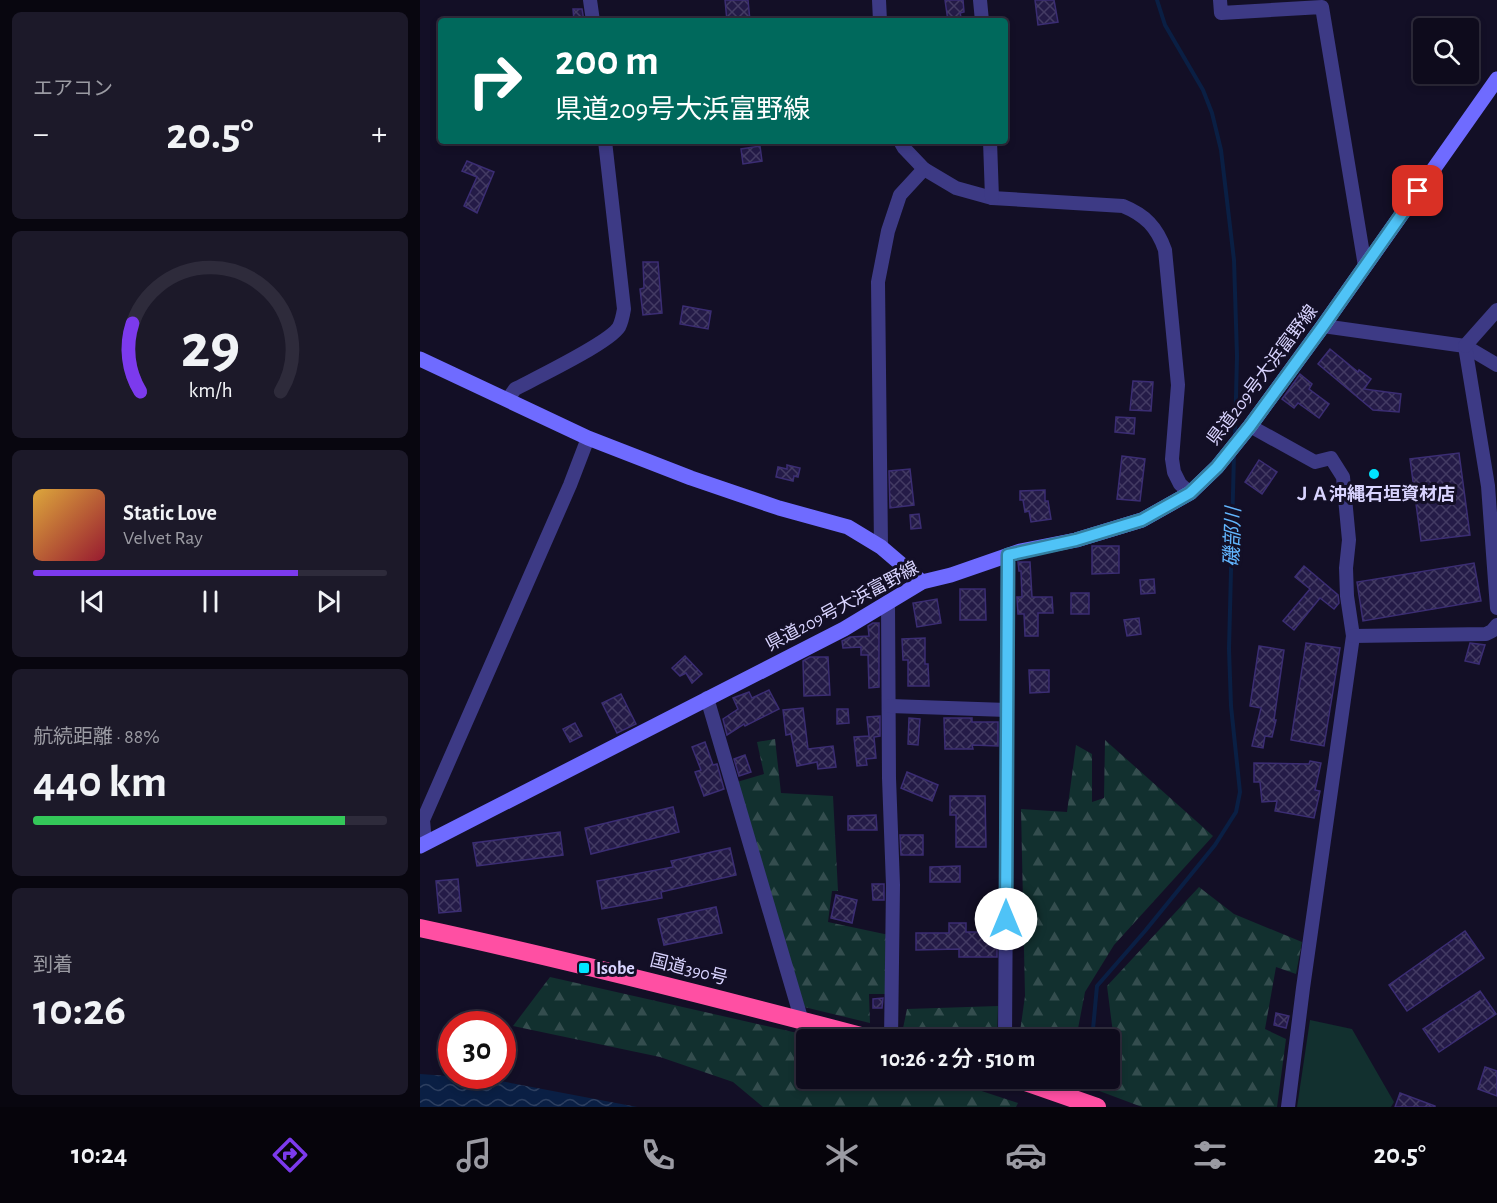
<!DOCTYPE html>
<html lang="ja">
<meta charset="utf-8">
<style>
body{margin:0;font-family:"Alegreya Sans","Noto Sans JP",sans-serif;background:#1c1929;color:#f1f3f6;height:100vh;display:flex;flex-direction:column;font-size:22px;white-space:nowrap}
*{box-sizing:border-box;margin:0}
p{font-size:20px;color:#9b9ba3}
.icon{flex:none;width:33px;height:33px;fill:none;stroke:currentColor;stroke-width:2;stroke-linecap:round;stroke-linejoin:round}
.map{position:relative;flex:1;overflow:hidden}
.drawer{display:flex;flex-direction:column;gap:12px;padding:12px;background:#08060f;width:420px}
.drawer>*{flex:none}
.top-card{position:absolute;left:18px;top:18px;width:570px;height:126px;border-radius:6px;box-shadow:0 3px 9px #0003,0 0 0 2px #2e2b3b;background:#00695c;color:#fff;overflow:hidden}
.controls{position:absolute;left:993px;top:18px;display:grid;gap:12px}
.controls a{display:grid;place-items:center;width:66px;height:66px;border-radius:6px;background:#0e0b1c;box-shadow:0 3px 9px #0003,0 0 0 2px #2e2b3b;font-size:30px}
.speed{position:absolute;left:18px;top:1011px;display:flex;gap:12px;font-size:30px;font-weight:700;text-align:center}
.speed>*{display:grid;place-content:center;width:78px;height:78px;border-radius:50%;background:#0e0b1c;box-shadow:0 3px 9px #0003,0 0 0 2px #2e2b3b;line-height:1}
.speed .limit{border:9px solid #d22;background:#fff;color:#111}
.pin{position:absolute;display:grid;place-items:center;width:51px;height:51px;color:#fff;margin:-26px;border-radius:12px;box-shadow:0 3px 9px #0006}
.me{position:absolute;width:66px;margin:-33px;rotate:0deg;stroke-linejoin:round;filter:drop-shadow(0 0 4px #0008)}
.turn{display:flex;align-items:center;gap:21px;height:126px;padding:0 18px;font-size:27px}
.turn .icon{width:78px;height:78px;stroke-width:2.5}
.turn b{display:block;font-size:42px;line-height:51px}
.big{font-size:45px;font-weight:600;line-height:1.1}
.drawer .card{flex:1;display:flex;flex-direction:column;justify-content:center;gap:9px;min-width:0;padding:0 21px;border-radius:9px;background:#1c1929}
.drawer .dial{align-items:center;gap:0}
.dial svg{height:156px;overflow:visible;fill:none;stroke:#2e2b3b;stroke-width:7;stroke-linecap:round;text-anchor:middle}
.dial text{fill:#f1f3f6;stroke:none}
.song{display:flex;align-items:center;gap:18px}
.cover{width:72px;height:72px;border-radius:9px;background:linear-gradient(135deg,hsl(40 70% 55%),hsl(350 70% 35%))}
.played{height:6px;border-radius:3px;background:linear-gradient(90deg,#7c3aed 75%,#2e2b3b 75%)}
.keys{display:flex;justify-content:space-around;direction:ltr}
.heat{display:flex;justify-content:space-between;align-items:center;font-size:33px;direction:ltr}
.charge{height:9px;border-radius:4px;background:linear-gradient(90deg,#34c759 88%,#2e2b3b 0)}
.trip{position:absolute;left:376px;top:1029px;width:324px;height:60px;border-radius:6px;background:#0e0b1c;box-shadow:0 3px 9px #0003,0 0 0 2px #2e2b3b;font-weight:600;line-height:60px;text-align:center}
.menu{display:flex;height:96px;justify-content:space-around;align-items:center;background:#06040b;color:#9b9ba3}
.menu .icon{width:42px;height:42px}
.menu .selected{color:#7c3aed}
.menu b{font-size:27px;color:#f1f3f6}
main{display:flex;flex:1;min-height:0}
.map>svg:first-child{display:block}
</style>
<main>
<section class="drawer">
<div class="card"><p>エアコン</p>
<div class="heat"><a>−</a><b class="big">20.5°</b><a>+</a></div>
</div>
<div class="card dial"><svg viewBox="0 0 100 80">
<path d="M14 69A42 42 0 1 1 86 69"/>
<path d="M14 69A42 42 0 0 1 10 34" stroke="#7c3aed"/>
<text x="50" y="56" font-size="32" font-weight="700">29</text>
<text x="50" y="72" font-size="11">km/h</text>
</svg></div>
<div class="card">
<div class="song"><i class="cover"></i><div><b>Static Love</b><p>Velvet Ray</p></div></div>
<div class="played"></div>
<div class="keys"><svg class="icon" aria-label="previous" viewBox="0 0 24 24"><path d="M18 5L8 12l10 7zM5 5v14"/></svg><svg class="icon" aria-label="pause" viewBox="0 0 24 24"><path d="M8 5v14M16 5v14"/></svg><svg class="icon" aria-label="next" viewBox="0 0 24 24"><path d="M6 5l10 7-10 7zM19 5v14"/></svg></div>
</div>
<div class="card"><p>航続距離 · 88%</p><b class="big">440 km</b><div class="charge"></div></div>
<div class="card"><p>到着</p><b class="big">10:26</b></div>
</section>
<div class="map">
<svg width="1077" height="1107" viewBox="0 0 1077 1107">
<defs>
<pattern id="forest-firs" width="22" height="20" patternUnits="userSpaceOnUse" patternTransform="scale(1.5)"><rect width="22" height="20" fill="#12302f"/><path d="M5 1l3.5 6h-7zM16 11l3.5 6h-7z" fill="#344d4e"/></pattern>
<pattern id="water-waves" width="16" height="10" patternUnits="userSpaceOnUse" patternTransform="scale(1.5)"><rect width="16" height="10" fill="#0a1f44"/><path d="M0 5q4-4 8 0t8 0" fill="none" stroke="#2d3f60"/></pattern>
<pattern id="building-cross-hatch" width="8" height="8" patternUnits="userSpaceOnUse" patternTransform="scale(1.5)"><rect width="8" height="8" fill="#241b47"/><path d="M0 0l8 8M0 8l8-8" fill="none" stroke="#433b63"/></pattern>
</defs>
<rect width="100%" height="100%" fill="#130f26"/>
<!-- green -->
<path fill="#12302f" d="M890 1020 932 1029 974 1102 971 1107H877Z"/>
<!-- forest -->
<g fill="url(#forest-firs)">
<path d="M355 739 361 793 413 796 418 891H412L408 922 469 935 468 994H449L450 1023 384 1007 317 782 344 774 337 742Z"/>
<path d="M685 740 793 836 694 945 665 992 656 1039H599L605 996 601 809 647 812 656 745 672 754V802L684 798Z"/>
<path d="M779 887 814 914 882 942 876 974 856 967 845 1029 866 1039 857 1107H722L674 1089 678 1079 690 1078V1042L693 1033 687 986Z"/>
<path d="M130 977 404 1039 387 1040V1078L525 1079 598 1103 596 1107H343L313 1082 240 1057 93 1026Z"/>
<path d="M578 1006 577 1039H505L482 1033 487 1009Z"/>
</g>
<!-- water -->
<path fill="url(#water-waves)" d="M0 1074 70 1079 217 1107H0Z"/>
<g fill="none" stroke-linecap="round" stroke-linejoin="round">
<!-- stream -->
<g stroke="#0a1f44" stroke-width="4">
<path d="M737 0 745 25 783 90 792 113 801 150 814 260 817 356 815 437"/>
<path d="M672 1040 677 986 725 931 795 845 816 812 820 792 811 706 809 649 814 454"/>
<path d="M653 1092 658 1078"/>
</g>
</g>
<!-- building -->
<g fill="url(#building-cross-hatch)" stroke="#3b2d73" stroke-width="1.5">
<path d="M305 0H328L330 21H307Z"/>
<path d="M525 0H543L544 12 540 13 542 21H528Z"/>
<path d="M615 0H634L638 22 618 25Z"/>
<path d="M153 9H162L164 21H154Z"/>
<path d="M340 146 342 161 323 164 321 149Z"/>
<path d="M47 161 74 172 57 213 44 206 57 177 42 171Z"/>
<path d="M223 262H238L242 313 223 315 220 289 224 288Z"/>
<path d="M263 306 291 311 288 329 260 324Z"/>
<path d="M910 349 938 372 939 370 951 379 944 389 981 394 979 412 953 410 898 364Z"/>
<path d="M880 374 892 384 889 389 909 404 899 418 878 403 874 408 862 399Z"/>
<path d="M713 381 733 382 731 411 710 410Z"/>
<path d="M696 417 715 418 714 434 695 432Z"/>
<path d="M1039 453 1050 535 1001 541 990 459Z"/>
<path d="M702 456 725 459 720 501 697 499Z"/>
<path d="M839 460 857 472 842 494 825 482Z"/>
<path d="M367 465 380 468 378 477 374 476 373 481 356 477 358 467 367 469Z"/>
<path d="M490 469 494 505 470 508 469 471Z"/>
<path d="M625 490V501H628L631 519 611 522 609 511 605 512 603 500H600V491Z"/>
<path d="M499 514 501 528 491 529 490 515Z"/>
<path d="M672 546H699V573L672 574Z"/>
<path d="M598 562H610L612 597H632L633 613H618V636H605L604 614H598L597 597H602L601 571H599Z"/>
<path d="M1054 563 1061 601 943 621 937 582Z"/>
<path d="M884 566 918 595 919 603 914 609 900 598 874 630 863 621 890 589 875 577Z"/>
<path d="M734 579 735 593 721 594 720 580Z"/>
<path d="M540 589H565L566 620H540Z"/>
<rect x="651" y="593" width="18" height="21"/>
<path d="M517 599 521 623 497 627 493 603Z"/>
<path d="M719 618 721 634 707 636 704 620Z"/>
<path d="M453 623H459V687L449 688 448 655H441V647L423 648 422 641 430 637 449 636 448 626Z"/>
<path d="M505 638V664H508L509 686H488V660H483L482 639Z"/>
<path d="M886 643 920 648 904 746 871 740Z"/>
<path d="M1050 643 1065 645 1059 664 1045 661Z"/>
<path d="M839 646 864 650 854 720H856L852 737 845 736 843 748 832 746 841 708 830 706Z"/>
<path d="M265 656 282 674 272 683 266 673 260 676 252 668Z"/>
<path d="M390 657H408L410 695 384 696 383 661Z"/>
<path d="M609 670H629V692L610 693Z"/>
<path d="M349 690 359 709 325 726 324 724 307 735 303 719 318 709 313 698 329 692 332 698Z"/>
<path d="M201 694 216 724 197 733 182 703Z"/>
<path d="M383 708 388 749 413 746 416 767 398 769 397 762 377 766 371 734 366 735 363 710Z"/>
<path d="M417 709H428L429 723 417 724Z"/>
<path d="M460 716V736L454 737 456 758 446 759 447 765 437 766 434 737 449 736 447 717Z"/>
<path d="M489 718 500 719 498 745 488 744Z"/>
<path d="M524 718H552V722H578V746L552 745 553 749H525Z"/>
<path d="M155 723 162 736 150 742 143 729Z"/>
<path d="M285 742 293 765 297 764 304 789 284 796 275 772 281 770 272 747Z"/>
<path d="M325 755 331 772 319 776 314 759Z"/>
<path d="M890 761 901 763 895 790 900 791 894 818 855 811 857 801 842 802 840 782H834V763L889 764Z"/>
<path d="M487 772 518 785 512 801 481 788Z"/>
<path d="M530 796H565L566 847H536V815H530Z"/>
<path d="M253 807 259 832 171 854 165 828Z"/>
<path d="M456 815 457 830H428V816Z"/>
<path d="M140 832 143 855 57 866 53 843Z"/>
<path d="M480 835H503V855H481Z"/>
<path d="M310 848 316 875 241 892 242 898 182 909 177 881 253 867 251 861Z"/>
<path d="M540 866V882H510V867Z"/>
<path d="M38 879 41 911 19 913 16 881Z"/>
<path d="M452 884H464V900H453Z"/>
<path d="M416 895 437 900 432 923 411 918Z"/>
<path d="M296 907 302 933 244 945 238 919Z"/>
<path d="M529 923H546V932H577V957H539V949L496 950V933H529Z"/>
<path d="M1045 931 1064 958 987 1011 969 985Z"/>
<path d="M1060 991 1076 1014 1019 1052 1003 1029Z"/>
<path d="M463 998 462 1008H453V999Z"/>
<path d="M856 1013 869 1016 866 1028 854 1025Z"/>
<path d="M1065 1067 1077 1071V1096L1058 1089Z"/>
<path d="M980 1093 1015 1106V1107H975Z"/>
</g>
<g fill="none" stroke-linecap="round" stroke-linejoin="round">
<!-- street -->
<g stroke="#3d3a85" stroke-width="14">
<path d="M170 0 173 21"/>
<path d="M459 0 460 21"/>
<path d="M560 0 562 21"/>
<path d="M800 0 801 13 902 7 945 266"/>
<path d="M480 141 484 148 504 169 536 188 572 198 703 206C725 215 737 227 745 250L758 385 752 459 754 472 760 484 770 493"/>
<path d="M570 141 572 198"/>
<path d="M903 326 1045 346 1077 365"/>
<path d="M1045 346 1068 486 1077 608"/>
<path d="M1045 346 1077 310"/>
<path d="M88 399 95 389C116 378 189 343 199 327 202 321 203 315 204 309L185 141"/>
<path d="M830 426 895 462 911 458 923 477 929 540 926 568 927 596 933 636 883 988 868 1107"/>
<path d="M461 547 458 282 468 231 480 195 504 169"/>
<path d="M468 602 469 778 473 885 471 1040"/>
<path d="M933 636 1066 634 1072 631 1077 625"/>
<path d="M287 698 381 1018"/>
<path d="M470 706 587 710"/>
<path d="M5 843 3 820 150 485 168 438"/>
<path d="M585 1040 588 555"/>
</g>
<!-- secondary -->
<g stroke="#6f6bff" stroke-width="15">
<path d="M0 359 168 438 271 478 359 508 428 527 461 547 502 582"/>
<path d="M0 846 424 629 502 582 531 575 600 551 656 540 722 520 770 493 797 467 830 426 903 326 1077 79"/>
</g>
<!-- highway -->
<g stroke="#ff4fa3" stroke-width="18">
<path d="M0 928C153 961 305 1000 456 1040"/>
<path d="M594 1078 677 1107"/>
</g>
</g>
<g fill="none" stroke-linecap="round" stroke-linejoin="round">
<!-- route casing -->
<g stroke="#337fa1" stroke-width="15">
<path id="route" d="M586 919 588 555 656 540 722 520 770 493 797 467 830 426 903 326 998 191"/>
</g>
<!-- route -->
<use href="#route" stroke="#4fc3f7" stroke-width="10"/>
</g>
<!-- markers -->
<g fill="#00e5ff" stroke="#130f26" stroke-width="2">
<circle cx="954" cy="474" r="6"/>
<rect x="158" y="962" width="12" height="12" rx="3"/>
</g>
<g text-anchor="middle" stroke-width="6" stroke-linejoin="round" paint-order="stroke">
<!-- street labels -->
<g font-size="18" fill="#d9d4ff" stroke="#130f26">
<text transform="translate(842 375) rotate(-53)" y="6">県道209号大浜富野線</text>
<text transform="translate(422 606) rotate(-28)" y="6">県道209号大浜富野線</text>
<text transform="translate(269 969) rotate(14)" y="6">国道390号</text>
</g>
<!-- poi labels -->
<g font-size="18" font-weight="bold" fill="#d9d4ff" stroke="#130f26">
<text x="954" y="500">ＪＡ沖縄石垣資材店</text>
<text x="176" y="974" text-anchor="start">Isobe</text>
</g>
<!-- water labels -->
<g font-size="20" font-style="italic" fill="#62b6ff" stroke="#130f26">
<text transform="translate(812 537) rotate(-88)" y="7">磯部川</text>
</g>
</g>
</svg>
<div class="controls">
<a><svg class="icon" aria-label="search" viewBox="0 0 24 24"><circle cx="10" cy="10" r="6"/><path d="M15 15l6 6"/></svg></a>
</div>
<div class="speed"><div class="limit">30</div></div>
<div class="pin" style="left:998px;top:191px;background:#d93025"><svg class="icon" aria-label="arrive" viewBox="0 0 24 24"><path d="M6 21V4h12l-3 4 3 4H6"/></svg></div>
<svg class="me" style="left:586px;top:919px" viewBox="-20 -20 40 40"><circle r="19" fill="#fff"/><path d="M0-13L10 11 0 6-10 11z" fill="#4fc3f7"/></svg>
<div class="trip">10:26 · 2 分 · 510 m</div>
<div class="top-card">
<div class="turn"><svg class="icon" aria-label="right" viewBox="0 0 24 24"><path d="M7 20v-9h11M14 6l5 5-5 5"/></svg><div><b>200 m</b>県道209号大浜富野線</div></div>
</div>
</div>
</main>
<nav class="menu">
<b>10:24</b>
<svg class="icon selected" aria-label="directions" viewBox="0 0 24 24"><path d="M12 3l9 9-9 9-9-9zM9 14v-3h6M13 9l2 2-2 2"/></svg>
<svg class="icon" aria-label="music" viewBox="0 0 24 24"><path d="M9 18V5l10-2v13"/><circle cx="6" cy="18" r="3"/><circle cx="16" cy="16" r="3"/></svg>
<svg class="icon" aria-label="phone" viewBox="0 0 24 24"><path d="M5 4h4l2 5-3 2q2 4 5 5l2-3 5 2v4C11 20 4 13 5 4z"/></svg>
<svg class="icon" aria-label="climate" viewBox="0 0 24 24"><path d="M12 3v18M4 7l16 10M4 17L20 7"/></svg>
<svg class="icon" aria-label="car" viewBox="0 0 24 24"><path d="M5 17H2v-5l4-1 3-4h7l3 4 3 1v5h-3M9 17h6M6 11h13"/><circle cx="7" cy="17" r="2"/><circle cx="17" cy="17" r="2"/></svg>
<svg class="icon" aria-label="filters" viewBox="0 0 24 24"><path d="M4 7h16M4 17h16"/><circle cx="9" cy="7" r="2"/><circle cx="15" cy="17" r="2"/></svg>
<b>20.5°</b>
</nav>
